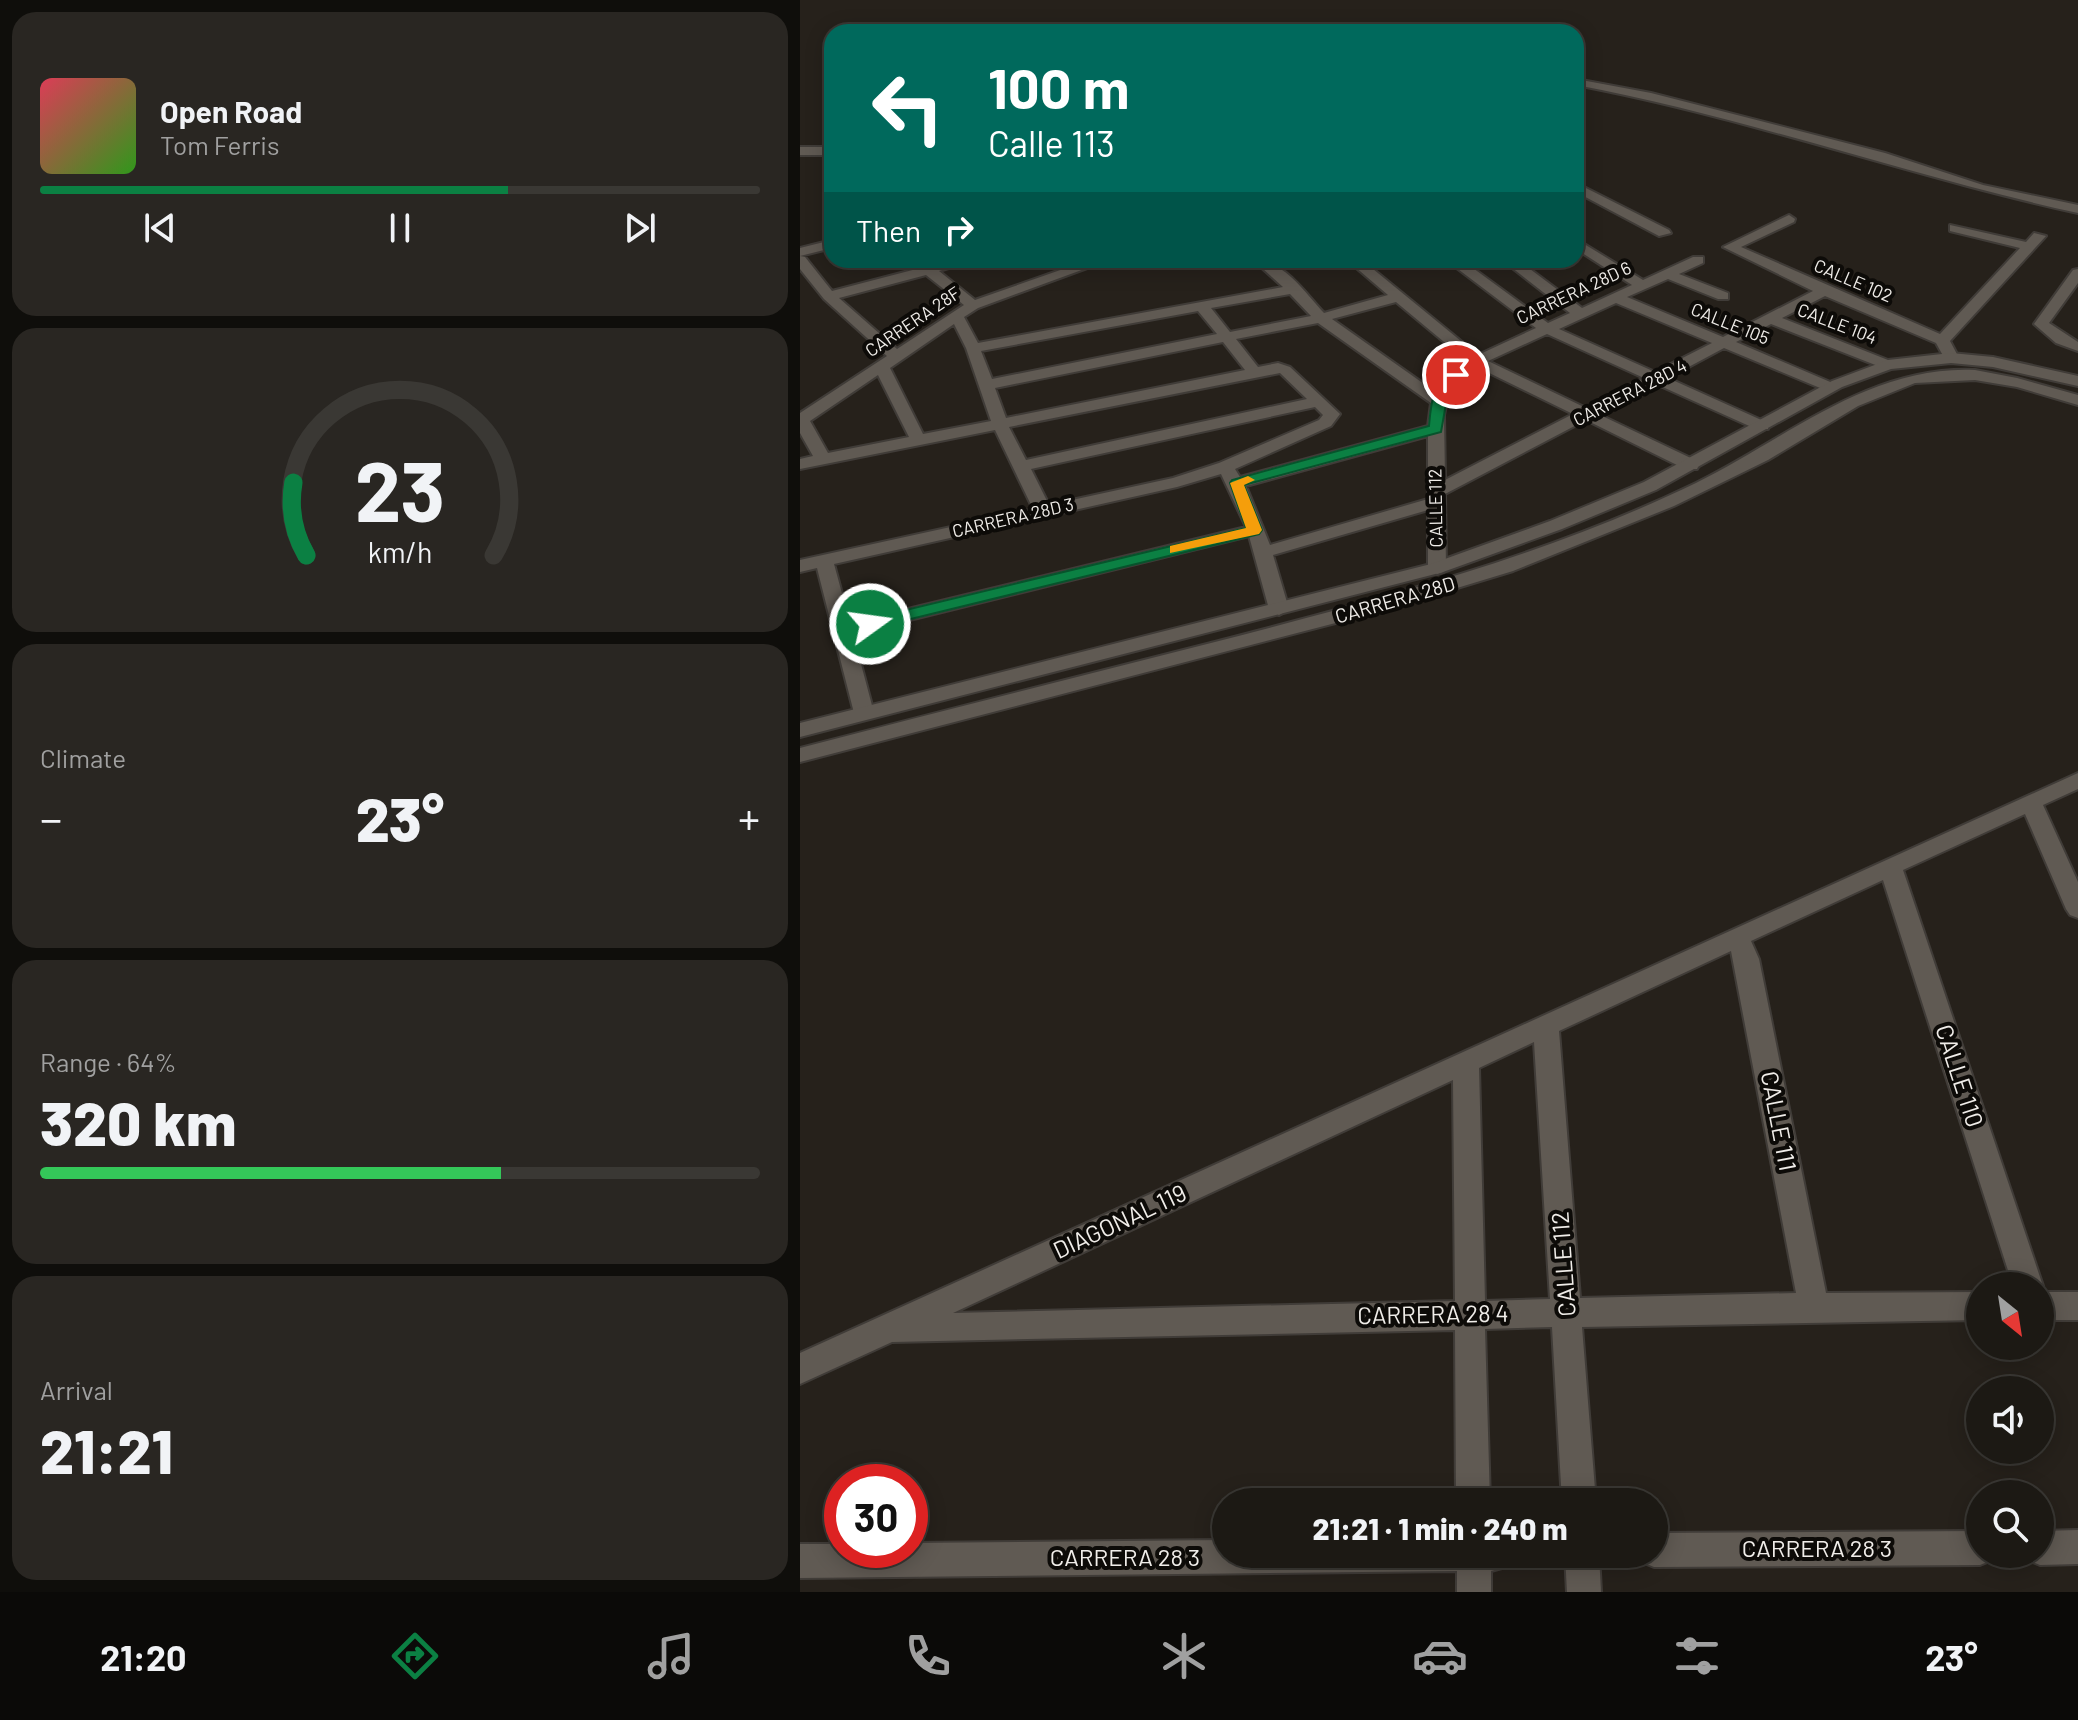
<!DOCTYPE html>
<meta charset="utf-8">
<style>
body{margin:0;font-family:Barlow,sans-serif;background:#292622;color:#f1f3f6;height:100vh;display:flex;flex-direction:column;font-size:30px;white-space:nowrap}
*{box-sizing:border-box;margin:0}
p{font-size:26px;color:#a0a0a0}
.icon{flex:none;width:44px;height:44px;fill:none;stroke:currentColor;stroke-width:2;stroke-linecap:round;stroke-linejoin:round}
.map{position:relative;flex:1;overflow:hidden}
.panel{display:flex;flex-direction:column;gap:12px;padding:12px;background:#0f0e0b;width:800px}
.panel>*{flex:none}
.top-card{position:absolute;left:24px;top:24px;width:760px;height:244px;border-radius:24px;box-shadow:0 4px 20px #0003,0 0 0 2px #3a3834;background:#00695c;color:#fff;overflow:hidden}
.needle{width:52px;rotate:150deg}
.fabs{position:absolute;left:1166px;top:1272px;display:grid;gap:16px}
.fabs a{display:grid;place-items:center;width:88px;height:88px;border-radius:50%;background:#1c1914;box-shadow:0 4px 20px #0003,0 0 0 2px #3a3834;font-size:40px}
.speed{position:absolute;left:24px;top:1464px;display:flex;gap:16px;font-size:40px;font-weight:700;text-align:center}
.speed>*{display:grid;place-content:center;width:104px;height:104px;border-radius:50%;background:#1c1914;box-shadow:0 4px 20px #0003,0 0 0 2px #3a3834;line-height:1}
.speed .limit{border:12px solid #d22;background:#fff;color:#111}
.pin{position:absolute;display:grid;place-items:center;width:68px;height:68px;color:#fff;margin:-34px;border:4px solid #fff;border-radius:50%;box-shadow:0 2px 8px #0007}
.me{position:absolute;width:88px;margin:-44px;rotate:76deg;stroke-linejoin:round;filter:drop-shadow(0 0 6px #0008)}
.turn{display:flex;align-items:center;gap:28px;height:168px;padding:0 32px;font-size:36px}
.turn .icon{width:104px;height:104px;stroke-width:2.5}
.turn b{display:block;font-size:56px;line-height:68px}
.then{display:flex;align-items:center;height:76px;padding:0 32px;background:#0003;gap:16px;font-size:30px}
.big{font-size:60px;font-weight:800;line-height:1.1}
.panel .tile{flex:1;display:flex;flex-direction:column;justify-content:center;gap:12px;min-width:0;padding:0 28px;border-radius:24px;background:#292622}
.panel .dial{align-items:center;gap:0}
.dial svg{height:208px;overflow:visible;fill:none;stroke:#3a3834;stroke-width:7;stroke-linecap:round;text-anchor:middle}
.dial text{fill:#f1f3f6;stroke:none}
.song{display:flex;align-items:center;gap:24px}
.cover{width:96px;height:96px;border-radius:12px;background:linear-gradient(135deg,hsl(350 70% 55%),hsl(110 70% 35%))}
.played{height:8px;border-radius:4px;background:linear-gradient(90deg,#0b8043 65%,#3a3834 65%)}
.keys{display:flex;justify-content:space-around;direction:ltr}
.heat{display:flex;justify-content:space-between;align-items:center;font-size:44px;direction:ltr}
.charge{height:12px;border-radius:6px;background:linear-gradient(90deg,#34c759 64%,#3a3834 0)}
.trip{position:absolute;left:412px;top:1488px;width:456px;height:80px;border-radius:40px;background:#1c1914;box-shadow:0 4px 20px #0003,0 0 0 2px #3a3834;font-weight:800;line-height:80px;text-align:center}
.tabs{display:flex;height:128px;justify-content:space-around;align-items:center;background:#0b0a08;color:#a0a0a0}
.tabs .icon{width:56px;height:56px}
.tabs .on{color:#0b8043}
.tabs b{font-size:36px;color:#f1f3f6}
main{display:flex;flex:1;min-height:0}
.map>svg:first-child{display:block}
</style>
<main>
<section class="panel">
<div class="tile">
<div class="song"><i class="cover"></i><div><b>Open Road</b><p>Tom Ferris</p></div></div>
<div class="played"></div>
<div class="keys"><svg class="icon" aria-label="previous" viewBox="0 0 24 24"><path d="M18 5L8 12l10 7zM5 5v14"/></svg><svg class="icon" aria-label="pause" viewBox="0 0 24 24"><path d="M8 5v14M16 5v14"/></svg><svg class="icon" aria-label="next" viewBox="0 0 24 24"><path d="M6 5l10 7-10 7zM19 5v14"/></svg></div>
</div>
<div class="tile dial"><svg viewBox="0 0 100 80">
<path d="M14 69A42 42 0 1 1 86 69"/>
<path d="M14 69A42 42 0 0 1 9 41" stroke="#0b8043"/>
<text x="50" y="56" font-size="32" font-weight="700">23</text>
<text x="50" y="72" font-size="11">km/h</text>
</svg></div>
<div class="tile"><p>Climate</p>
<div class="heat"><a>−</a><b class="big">23°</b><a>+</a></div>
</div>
<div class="tile"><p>Range · 64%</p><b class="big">320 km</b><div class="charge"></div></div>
<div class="tile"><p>Arrival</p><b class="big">21:21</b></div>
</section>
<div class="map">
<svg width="1278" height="1592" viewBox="0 0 1278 1592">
<rect width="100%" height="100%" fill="#26211b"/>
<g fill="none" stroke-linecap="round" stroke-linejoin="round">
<!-- minor casing -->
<g stroke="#403c38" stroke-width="4">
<g id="minor">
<path d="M776 79 851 93 1085 153 1183 185 1278 205V213C1109 176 946 117 776 85Z"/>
<rect x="0" y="147" width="32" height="8"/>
<path d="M776 183 869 230 871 233 859 236 776 192Z"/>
<path d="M989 215 995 219 994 222 941 247 1140 334 1220 248 1150 231V225L1226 242 1234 233 1246 236 1150 341 1159 358 1156 361H1146L1136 343 1025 296 982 318 1093 362V368H1083L971 324 936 342 1035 384V390H1025L924 348 868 378 968 423V429H956L856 384 798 414 897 461 899 465 897 469H885L786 420 645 494 646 568 643 572 637 574 628 568V510L473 555 489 609 479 615 469 609 449 536 53 634 74 713 64 720 54 713 17 568 0 572V560L233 509 195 430 0 469V459L13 456 0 433V413L87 356 24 299 0 269V248L32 240V248L0 256 5 257 32 291 151 260H174L139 271 175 300 289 260H309L178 308 164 317 178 343 483 287 453 260C484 260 504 292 524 313L588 295 547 260H562L678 355 736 328 646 260H662L748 323 770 313 702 260H718L782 308 832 285 776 249V239L843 280 893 257H903V263L879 274 928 293V299H918L868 279 827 297 923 337 1013 291 923 247ZM126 275 164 305 97 349 39 298ZM490 294 511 316 430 332 411 308ZM596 302 667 361 638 383 634 391 532 319ZM816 303 912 343 855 372 759 329ZM398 311 417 334 192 379 181 351ZM518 323 631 403 628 426 440 477 435 469 531 426 540 414 490 367 478 363 458 367 436 339ZM154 324 166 348 191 421 123 434 90 368ZM747 334 844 378 786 408 688 361ZM423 342 445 370 206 418 195 388ZM677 367 773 414 645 480 644 415 650 388ZM480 373 507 399 226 460 209 427ZM78 375 109 437 28 453 10 421ZM515 407 523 415 519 420 419 463 373 478 249 505 231 469ZM628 436V499L470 545 446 486ZM421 474 446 527 50 623 34 564 377 487Z"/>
<path d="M1278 269V283L1249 323 1278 342V351L1256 343 1234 324 1273 270Z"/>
<path d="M1278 773V789L1243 805 1278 882V918L1270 915 1266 909 1225 814 1103 870 1243 1286 1240 1292H1278V1320H1240V1286H1213L1083 880 951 941 959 959 1026 1293 1180 1292V1320L782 1327 796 1502H762L752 1327 685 1329 690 1502H656L655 1330 92 1342 0 1384V1353ZM931 951 996 1293 780 1298 759 1031ZM734 1042 750 1299 685 1301 679 1068ZM653 1080 655 1301 153 1313Z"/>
<path d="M1278 1530V1564L1240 1565 1228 1560 1226 1554H1240V1531Z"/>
<path d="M1180 1531V1554H1194L1192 1560 1180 1565 854 1567 842 1562 839 1554H854V1533Z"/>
<path d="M426 1540V1554H714L709 1566 691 1571V1592H657V1571L0 1578V1544H42V1550H110V1543Z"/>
<path d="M765 1554H799L801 1592H767Z"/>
</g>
</g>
<!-- tertiary casing -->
<g stroke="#403c38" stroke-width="4">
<g id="tertiary">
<path d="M1151 353 1193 357 1278 376V386L1193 367 1151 363 1091 369 1042 387 856 490 762 529 643 572 0 737V723L631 564 750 521 844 482 1032 381 1088 360Z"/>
<path d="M1175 370 1217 378 1278 395V405L1217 387 1175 380 1115 383 1058 406 968 460 874 506 713 571 578 612 0 762V748C137 712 274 678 411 643 577 600 741 558 896 483 986 439 1069 365 1175 370Z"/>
</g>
</g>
<!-- minor -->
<use href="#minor" fill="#605a53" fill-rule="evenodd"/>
<!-- tertiary -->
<use href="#tertiary" fill="#605a53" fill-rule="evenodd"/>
</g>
<!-- route -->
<path fill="#0b8043" stroke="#07532c" stroke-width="2" d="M656 371 663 375 649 387 641 432 444 485 462 530 459 534 70 629 62 624 64 620 446 528 430 483 432 480 629 426C631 403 632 381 656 371Z"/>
<!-- slow -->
<path fill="#f59e0b" d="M448 476 455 480 444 485 462 530 459 534 370 553V546L446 528 430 483Z"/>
<g text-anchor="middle" stroke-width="8" stroke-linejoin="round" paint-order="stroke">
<!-- far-street labels -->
<g font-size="18" fill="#f0ede9" stroke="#0d0b08">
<text transform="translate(1053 281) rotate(23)" y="6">CALLE 102</text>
<text transform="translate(774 293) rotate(-25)" y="6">CARRERA 28D 6</text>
<text transform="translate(113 322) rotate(-34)" y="6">CARRERA 28F</text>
<text transform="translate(930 324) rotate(22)" y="6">CALLE 105</text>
<text transform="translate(1037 324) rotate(21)" y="6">CALLE 104</text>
<text transform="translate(830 393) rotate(-27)" y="6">CARRERA 28D 4</text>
<text transform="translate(636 508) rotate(-91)" y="6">CALLE 112</text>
<text transform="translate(213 518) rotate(-13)" y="6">CARRERA 28D 3</text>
</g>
<!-- street labels -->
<g font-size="20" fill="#f0ede9" stroke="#0d0b08">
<text transform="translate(595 600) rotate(-16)" y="7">CARRERA 28D</text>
</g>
<!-- near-street labels -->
<g font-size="24" fill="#f0ede9" stroke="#0d0b08">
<text transform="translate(1159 1076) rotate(72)" y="8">CALLE 110</text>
<text transform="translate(978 1121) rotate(79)" y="8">CALLE 111</text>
<text transform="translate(320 1222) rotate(-25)" y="8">DIAGONAL 119</text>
<text transform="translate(764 1264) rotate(-94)" y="8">CALLE 112</text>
<text transform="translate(633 1315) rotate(-1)" y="8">CARRERA 28 4</text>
<text x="1017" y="1557">CARRERA 28 3</text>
<text x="325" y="1566">CARRERA 28 3</text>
</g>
</g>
</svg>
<div class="fabs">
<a><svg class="needle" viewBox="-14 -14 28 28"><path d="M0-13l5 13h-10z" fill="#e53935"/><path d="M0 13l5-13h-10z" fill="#a0a0a0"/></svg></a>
<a><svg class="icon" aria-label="sound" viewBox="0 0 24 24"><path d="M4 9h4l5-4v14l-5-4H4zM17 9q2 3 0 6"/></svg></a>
<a><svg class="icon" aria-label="search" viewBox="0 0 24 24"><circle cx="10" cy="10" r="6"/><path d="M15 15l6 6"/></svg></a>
</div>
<div class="speed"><div class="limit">30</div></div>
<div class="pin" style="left:656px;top:375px;background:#d93025"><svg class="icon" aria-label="arrive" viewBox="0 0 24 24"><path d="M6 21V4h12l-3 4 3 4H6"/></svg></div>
<svg class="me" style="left:70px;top:624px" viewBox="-20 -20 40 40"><circle r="17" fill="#0b8043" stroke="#fff" stroke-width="3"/><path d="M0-11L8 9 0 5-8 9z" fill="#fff"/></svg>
<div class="trip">21:21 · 1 min · 240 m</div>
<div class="top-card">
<div class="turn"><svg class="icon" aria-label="left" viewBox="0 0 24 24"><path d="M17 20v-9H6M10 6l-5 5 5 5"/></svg><div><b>100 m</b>Calle 113</div></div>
<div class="then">Then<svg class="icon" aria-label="right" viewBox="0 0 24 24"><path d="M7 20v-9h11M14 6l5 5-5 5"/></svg></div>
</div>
</div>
</main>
<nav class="tabs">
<b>21:20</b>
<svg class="icon on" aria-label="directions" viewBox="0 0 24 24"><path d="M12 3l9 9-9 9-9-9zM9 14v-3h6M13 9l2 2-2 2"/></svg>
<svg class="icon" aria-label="music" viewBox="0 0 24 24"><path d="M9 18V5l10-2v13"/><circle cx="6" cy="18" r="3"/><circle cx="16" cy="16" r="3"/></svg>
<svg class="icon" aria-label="phone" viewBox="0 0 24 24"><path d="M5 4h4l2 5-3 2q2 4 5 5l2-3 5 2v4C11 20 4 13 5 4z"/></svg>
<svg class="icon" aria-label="climate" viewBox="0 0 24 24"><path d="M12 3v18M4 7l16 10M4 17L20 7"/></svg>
<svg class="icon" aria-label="car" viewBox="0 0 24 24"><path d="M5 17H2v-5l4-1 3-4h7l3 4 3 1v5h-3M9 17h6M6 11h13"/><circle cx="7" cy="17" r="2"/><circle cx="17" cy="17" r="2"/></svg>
<svg class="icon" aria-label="filters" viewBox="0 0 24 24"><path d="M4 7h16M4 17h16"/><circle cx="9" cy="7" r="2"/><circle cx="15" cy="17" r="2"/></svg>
<b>23°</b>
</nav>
